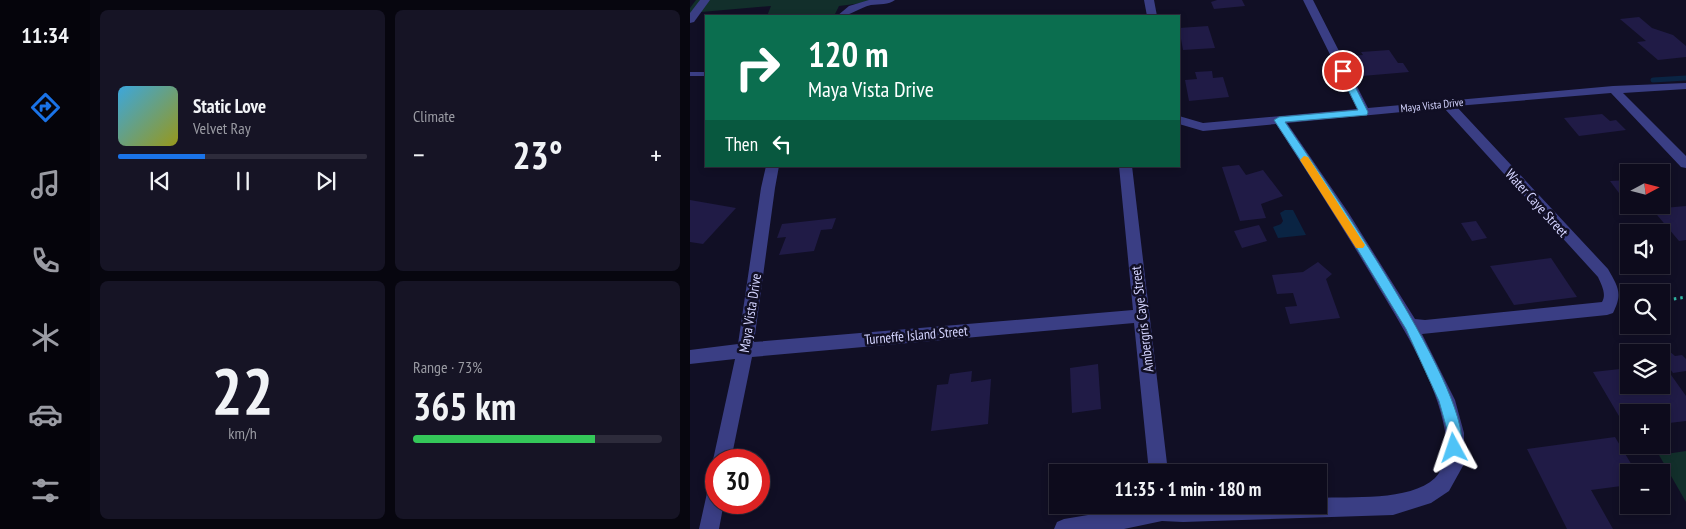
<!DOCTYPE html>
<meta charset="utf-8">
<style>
body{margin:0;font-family:"PT Sans Narrow",sans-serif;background:#161425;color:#f1f3f6;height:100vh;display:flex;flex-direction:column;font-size:19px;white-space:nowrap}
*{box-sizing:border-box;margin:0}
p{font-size:16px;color:#9a9ba3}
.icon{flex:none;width:28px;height:28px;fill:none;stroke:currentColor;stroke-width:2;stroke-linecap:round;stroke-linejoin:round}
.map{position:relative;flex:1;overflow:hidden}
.panel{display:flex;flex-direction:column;gap:10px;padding:10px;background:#07060f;width:600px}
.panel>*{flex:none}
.top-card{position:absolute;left:15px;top:15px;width:475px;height:152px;border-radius:0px;box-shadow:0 2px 8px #0003,0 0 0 1px #2d2b3b;background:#0b6e4f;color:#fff;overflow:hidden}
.needle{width:32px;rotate:83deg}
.tools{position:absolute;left:930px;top:164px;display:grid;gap:10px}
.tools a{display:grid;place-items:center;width:50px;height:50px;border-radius:0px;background:#0d0b1c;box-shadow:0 2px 8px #0003,0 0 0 1px #2d2b3b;font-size:25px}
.speed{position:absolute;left:15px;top:449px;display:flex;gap:10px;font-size:25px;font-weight:700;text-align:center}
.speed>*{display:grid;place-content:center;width:65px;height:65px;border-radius:50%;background:#0d0b1c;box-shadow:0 2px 8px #0003,0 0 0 1px #2d2b3b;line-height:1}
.speed .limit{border:8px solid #d22;background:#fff;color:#111}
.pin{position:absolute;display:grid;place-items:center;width:42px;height:42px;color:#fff;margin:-21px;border:2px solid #fff;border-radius:50%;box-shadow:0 1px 5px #0007}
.me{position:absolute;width:55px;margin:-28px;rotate:355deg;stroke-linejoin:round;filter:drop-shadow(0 0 4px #0008)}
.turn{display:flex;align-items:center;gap:18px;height:105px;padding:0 20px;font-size:22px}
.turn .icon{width:65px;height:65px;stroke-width:2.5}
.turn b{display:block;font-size:35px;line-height:42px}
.then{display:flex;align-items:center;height:48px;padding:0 20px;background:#0003;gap:10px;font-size:19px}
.big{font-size:38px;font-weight:800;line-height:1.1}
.panel .tile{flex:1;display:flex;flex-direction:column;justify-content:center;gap:8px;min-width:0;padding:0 18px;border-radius:8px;background:#161425}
.panel .dial{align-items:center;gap:0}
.dial b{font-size:65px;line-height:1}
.song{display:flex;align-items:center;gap:15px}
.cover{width:60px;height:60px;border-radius:8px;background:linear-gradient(135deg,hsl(200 70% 55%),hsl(60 70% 35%))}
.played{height:5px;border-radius:2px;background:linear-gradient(90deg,#1a73e8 35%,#2d2b3b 35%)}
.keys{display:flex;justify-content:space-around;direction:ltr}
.heat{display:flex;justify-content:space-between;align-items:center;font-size:28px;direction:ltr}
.charge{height:8px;border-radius:4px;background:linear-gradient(90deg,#34c759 73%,#2d2b3b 0)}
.panel .tiles{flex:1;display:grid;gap:10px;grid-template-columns:repeat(2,1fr)}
.trip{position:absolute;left:359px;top:464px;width:278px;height:50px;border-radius:0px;background:#0d0b1c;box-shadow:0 2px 8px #0003,0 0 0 1px #2d2b3b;font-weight:800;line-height:50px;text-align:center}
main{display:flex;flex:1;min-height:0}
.menu{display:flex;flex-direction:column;width:90px;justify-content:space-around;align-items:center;background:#05040b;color:#9a9ba3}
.menu .icon{width:35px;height:35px}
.menu .current{color:#1a73e8}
.menu b{font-size:22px;color:#f1f3f6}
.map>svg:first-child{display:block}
</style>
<main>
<nav class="menu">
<b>11:34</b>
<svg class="icon current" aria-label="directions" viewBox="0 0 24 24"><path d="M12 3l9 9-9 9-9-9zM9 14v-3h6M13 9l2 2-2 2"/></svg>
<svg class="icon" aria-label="music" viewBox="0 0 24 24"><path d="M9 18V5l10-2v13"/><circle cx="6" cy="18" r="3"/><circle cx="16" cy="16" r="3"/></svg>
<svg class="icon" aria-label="phone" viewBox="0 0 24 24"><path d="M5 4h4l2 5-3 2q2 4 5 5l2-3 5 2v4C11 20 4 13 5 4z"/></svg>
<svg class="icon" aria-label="climate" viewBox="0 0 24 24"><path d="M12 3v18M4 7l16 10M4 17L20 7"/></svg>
<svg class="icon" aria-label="car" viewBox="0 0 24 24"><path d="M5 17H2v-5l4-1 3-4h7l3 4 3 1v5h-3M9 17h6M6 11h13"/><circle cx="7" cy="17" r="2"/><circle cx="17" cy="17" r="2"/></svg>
<svg class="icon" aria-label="filters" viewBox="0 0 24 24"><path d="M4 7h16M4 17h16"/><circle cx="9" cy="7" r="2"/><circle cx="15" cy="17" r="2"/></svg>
</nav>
<section class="panel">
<div class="tiles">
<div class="tile">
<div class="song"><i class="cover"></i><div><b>Static Love</b><p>Velvet Ray</p></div></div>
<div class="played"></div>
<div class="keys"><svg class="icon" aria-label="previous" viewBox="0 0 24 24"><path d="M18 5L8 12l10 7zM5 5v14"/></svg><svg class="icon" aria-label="pause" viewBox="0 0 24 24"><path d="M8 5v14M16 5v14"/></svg><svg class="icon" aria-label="next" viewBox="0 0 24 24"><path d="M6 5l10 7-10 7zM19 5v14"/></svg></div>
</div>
<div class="tile"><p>Climate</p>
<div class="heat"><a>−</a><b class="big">23°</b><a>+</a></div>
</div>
<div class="tile dial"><b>22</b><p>km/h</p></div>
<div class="tile"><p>Range · 73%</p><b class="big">365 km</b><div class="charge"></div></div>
</div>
</section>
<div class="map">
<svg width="996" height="529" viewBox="0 0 996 529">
<rect width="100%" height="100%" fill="#110f25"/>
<!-- green -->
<g fill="#122f2b">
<path d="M6 0H196L149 6 144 16H77L81 6 0 13V8Z"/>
<path d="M996 451V502L969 455Z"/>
</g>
<!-- water -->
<path fill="#0a2443" d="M595 210H603L616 235 588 238 583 227 591 224 593 221 590 213Z"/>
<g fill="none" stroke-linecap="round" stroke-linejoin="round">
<!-- stream -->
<path stroke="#0a2443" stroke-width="5" d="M963 80 996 78"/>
</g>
<!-- building -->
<g fill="#201b46">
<path d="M527 0H552L555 6 524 9 521 2Z"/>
<path d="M949 17 962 28 983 35 996 46V57L968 60 947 42 956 41 930 19Z"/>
<path d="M518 26 525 48 493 50 489 28Z"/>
<path d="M699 50 708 63H713L719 72 672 76 660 56 673 55 671 52Z"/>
<path d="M522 71 523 78 533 77 539 97 499 101 495 80 507 79 505 72Z"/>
<path d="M912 114 920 121 926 120 936 130 889 136 874 118Z"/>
<path d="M549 165 556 175 573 170 593 196 571 204 576 218 550 221 532 167Z"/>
<path d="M939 180V205H952L941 209 920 181Z"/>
<path d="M0 200 46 208 13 244 0 242Z"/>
<path d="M996 206V240L989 241 962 209Z"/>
<path d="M146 218 142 229 131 230 124 251 89 255 96 237 87 238 92 224Z"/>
<path d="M786 221 797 238 782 241 771 223Z"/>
<path d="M569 225 577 241 552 248 544 231Z"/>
<path d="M861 258 887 297 824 305 800 266Z"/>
<path d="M628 262 642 274 636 279 650 318 600 324 595 307 607 306 603 293 587 294 582 275 613 272Z"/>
<path d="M979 351 985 356 992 355 996 359V371L983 373 971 357V352Z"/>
<path d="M408 364 411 409 382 413 380 368Z"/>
<path d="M971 365H974L996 396V421L971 424V412H939V428H936L903 372 939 368V385H971Z"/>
<path d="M282 371 281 382 301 379 298 424 241 431 247 385 258 384 260 374Z"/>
<path d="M925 437 946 472H939V485L901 490 923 529H877L837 449Z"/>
</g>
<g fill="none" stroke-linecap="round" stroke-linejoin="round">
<!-- path -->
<path stroke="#30b6a2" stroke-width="3" stroke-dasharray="2.5 4" stroke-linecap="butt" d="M971 301 996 297"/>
<!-- lane -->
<rect fill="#3a3e84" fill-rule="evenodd" x="0" y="72" width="16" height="4"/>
<!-- street -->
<g fill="#3a3e84" fill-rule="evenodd">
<path d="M10 0H20L4 22 0 23V13Z"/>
<path d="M179 0H205C199 5 189 4 181 5 168 8 160 17 147 16L159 6Z"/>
<path d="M454 0H464L467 16H457Z"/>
<path d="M613 0H623L678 108 923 86 996 83V89L933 93 996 156V168L991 167 921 93 766 106 918 269C928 287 933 293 923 313L917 315 732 334 765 400 774 433V464L759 491 741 503 703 515 493 522 472 521 434 529H364L367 522 374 519 458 505H628V498C661 496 719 502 745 478 756 467 758 446 755 431 747 383 714 329 689 288 656 232 621 178 586 124L513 131 489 124V116L513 123 667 109ZM754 108 908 277C911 284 917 294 912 302L735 320 725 319 658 212 597 123Z"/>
<path d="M76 166H89L85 188 64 342 443 310 429 166H442L478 472H459L444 323 62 357 41 460H26L25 467 23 460 45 359 0 364V350L48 344 71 188Z"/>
<path d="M26 481V502H34L29 529H9L19 484Z"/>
</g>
</g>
<!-- route -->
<path fill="#4fc3f7" stroke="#337fa1" d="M653 68 657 71 678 112 677 115 595 122C629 173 791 402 770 453L764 455 759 453 757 448 758 433 749 401 716 329 649 219 584 120 589 117 668 110 649 71Z"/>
<!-- slow -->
<path fill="#f59e0b" d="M614 156 618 157 673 242 675 245 673 248H666L610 160Z"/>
<g text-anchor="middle" stroke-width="5" stroke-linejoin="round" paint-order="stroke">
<!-- far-street labels -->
<g font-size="11" fill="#d4d4ff" stroke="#110f25">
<text transform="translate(742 105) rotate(-6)" y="4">Maya Vista Drive</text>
</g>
<!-- street labels -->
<g font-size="14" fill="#d4d4ff" stroke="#110f25">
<text transform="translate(847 203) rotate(48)" y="5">Water Caye Street</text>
<text transform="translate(60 313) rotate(-81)" y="5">Maya Vista Drive</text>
<text transform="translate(452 319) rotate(-97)" y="5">Ambergris Caye Street</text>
<text transform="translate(226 335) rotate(-5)" y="5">Turneffe Island Street</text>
</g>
</g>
</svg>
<div class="tools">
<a><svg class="needle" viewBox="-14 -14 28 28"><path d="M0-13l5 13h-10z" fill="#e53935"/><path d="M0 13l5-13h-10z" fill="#9a9ba3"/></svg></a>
<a><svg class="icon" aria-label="sound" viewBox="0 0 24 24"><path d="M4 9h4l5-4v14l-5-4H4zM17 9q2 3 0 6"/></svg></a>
<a><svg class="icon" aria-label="search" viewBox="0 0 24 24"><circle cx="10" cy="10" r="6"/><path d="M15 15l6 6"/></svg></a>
<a><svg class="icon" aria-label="layers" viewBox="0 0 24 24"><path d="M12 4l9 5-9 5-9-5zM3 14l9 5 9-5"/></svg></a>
<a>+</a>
<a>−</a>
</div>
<div class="speed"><div class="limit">30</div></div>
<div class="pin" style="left:653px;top:71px;background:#d93025"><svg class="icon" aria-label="arrive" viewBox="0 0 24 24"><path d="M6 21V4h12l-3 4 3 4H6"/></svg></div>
<svg class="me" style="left:764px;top:448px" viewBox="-20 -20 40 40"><path d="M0-17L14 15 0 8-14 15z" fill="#4fc3f7" stroke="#fff" stroke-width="4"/></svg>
<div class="trip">11:35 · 1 min · 180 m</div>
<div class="top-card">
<div class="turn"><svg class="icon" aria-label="right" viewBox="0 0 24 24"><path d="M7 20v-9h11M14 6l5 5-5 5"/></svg><div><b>120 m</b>Maya Vista Drive</div></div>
<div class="then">Then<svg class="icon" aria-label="left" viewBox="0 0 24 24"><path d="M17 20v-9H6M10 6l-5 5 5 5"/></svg></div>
</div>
</div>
</main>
